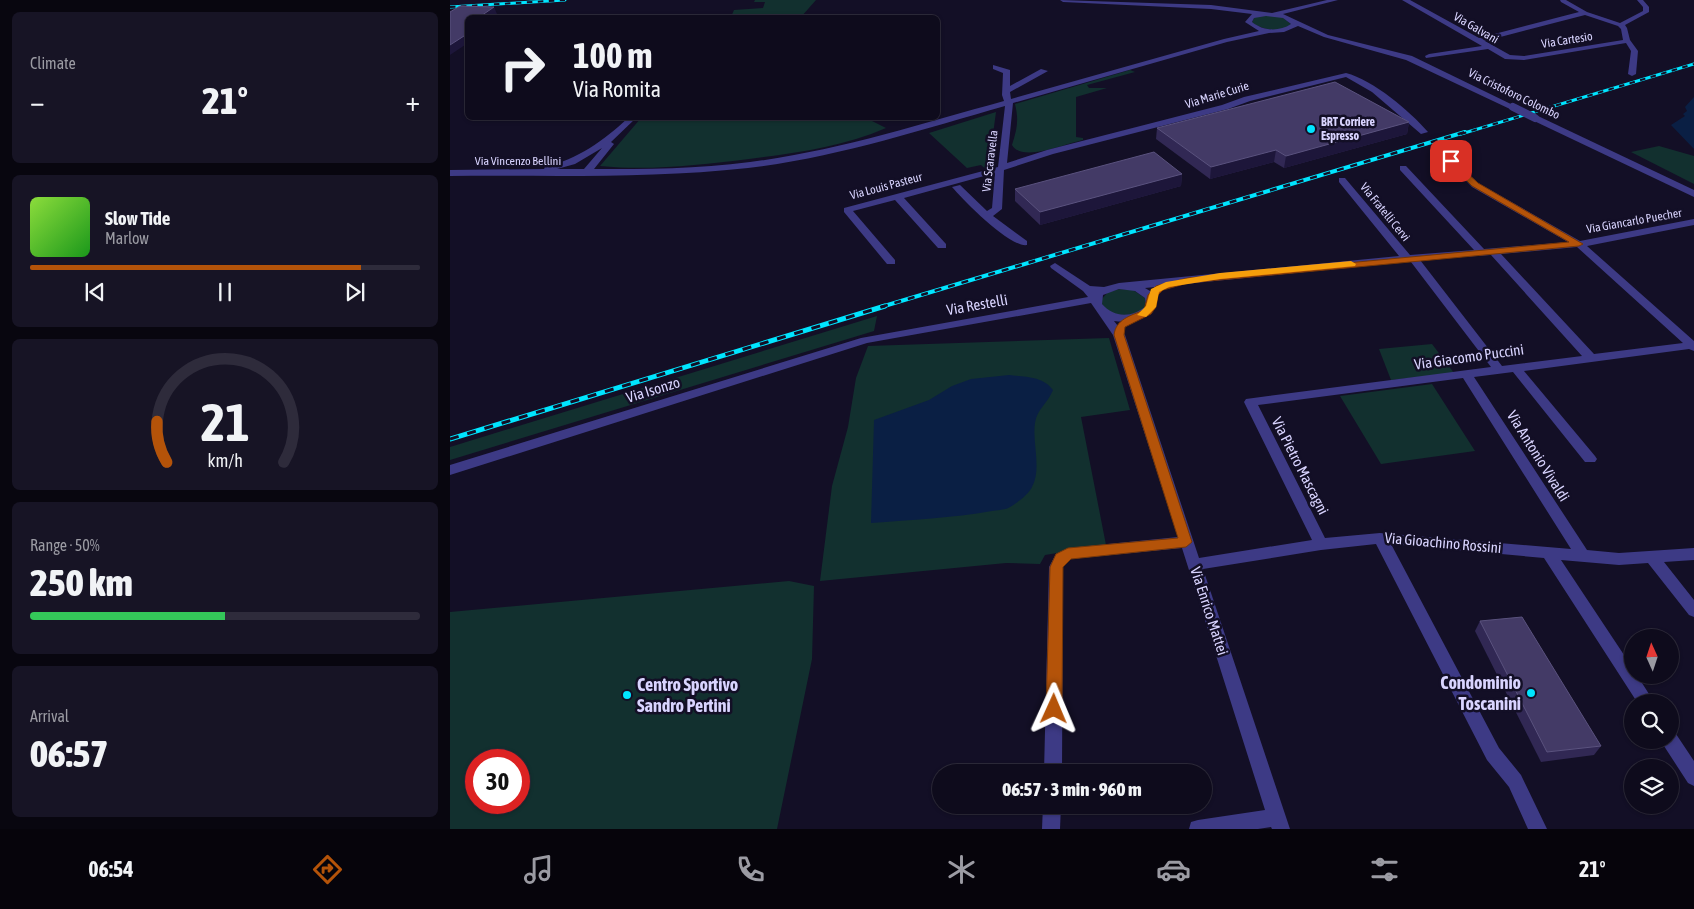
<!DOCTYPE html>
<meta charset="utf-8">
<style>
body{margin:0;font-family:"Asap Condensed",sans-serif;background:#171425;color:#f1f3f6;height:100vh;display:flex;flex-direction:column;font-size:19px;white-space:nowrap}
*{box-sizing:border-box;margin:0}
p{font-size:16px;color:#9b9ba3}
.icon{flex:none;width:28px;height:28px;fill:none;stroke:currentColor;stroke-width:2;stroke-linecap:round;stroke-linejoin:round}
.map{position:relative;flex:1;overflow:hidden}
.drawer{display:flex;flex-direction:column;gap:12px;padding:12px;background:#08060f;width:450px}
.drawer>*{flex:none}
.banner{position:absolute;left:15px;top:15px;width:475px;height:105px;border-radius:8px;box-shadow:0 1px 4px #0004,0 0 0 1px #2e2b3b;background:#0e0b1c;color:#f1f3f6;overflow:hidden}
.needle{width:32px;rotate:357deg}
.tools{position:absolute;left:1174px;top:629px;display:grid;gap:10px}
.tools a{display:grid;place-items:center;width:55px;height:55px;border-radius:50%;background:#0e0b1c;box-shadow:0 1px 4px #0004,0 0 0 1px #2e2b3b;font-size:25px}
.speed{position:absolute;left:15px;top:749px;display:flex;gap:10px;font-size:25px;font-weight:700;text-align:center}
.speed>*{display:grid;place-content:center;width:65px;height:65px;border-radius:50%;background:#0e0b1c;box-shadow:0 1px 4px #0004,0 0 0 1px #2e2b3b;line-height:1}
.speed .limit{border:8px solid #d22;background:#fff;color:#111}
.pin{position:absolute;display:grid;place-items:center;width:42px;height:42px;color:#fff;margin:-21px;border-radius:10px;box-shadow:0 2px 8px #0006}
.me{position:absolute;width:55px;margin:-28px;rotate:1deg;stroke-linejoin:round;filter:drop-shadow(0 0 4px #0008)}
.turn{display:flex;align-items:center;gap:18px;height:105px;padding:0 25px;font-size:22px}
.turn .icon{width:65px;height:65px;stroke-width:2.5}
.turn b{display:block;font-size:35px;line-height:42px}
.big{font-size:38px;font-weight:800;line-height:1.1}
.drawer .tile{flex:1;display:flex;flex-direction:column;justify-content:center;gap:8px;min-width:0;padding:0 18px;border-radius:8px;background:#171425}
.drawer .dial{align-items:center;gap:0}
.dial svg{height:130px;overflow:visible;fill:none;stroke:#2e2b3b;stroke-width:7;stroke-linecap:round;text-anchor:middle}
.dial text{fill:#f1f3f6;stroke:none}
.song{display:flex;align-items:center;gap:15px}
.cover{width:60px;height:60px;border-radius:8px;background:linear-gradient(135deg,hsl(90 70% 55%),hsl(120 70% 35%))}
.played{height:5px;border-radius:2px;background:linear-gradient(90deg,#b45309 85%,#2e2b3b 85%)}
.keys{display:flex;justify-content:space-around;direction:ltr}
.heat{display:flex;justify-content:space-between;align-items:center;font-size:28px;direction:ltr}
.charge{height:8px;border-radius:4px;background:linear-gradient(90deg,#34c759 50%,#2e2b3b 0)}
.trip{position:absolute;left:482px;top:764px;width:280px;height:50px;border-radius:25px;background:#0e0b1c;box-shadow:0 1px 4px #0004,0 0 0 1px #2e2b3b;font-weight:800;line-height:50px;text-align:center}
.tabs{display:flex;height:80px;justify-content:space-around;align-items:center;background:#06040b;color:#9b9ba3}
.tabs .icon{width:35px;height:35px}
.tabs .active{color:#b45309}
.tabs b{font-size:22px;color:#f1f3f6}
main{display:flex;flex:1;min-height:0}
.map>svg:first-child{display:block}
</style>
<main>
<section class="drawer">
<div class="tile"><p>Climate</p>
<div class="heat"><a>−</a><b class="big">21°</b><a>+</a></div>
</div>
<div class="tile">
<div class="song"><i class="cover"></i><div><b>Slow Tide</b><p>Marlow</p></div></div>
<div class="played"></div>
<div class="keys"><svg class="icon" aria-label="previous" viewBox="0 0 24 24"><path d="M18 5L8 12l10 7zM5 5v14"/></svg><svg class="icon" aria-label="pause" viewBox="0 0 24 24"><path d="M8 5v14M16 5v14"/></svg><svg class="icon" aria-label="next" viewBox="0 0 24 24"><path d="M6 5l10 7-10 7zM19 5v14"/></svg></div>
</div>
<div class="tile dial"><svg viewBox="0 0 100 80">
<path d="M14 69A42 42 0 1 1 86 69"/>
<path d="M14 69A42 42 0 0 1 8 44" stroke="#b45309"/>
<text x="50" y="56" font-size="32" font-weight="700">21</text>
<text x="50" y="72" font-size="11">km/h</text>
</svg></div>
<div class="tile"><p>Range · 50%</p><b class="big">250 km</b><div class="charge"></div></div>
<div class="tile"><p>Arrival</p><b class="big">06:57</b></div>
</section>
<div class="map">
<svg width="1244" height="829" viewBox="0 0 1244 829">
<rect width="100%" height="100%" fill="#130f26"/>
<!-- green -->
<g fill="#12302f" fill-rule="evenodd">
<path d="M305 0H366L351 17H281L284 10 313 8 315 2H304Z"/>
<path d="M817 15 832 17 842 25C830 34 813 29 802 23L804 17Z"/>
<path d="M680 70 685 72 637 85 639 88H657L626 97V137L633 138V140C617 143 572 163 562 145 567 129 569 120 565 104Z"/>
<path d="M546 112 538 171 531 165 517 168 479 133Z"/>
<path d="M191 118H416L436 128C393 147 345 153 299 159 249 165 200 171 150 166Z"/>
<path d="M1209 146 1244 156V184L1181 152Z"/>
<path d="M670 289 683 290 695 298 696 306C686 318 653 320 651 300L658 292Z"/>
<path d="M427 316 424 331 0 460V447Z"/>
<path d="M659 338 680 410 631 417 656 545 595 555 590 564 556 563 370 581 382 486 398 427 406 378 418 346Z"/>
<path d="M982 344 1004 373 941 380 929 349Z"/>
<path d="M982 384 1025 451 931 464 890 396Z"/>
<path d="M339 581 364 586 362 659 327 829H0V612ZM26 760H69V802H26Z"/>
</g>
<!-- water -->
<g fill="#0a1f44">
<path d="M1244 97V149L1221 125 1235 116 1233 114 1237 111 1235 107Z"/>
<path d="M559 375C575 377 593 376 603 390 598 403 587 409 585 423 582 443 592 468 582 487 579 494 567 503 560 507 556 510 547 510 542 511 502 518 461 520 421 523L424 420 479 400 502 386 521 379Z"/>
</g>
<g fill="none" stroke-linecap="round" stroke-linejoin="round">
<!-- minor -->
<g fill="#3d3a85" fill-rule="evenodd">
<path d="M610 0 761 5 822 13 877 0H888L833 14 878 35 962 56 1067 107 1060 109 956 60 874 37 848 26 834 32 819 33 777 42 563 103 557 163 597 150 772 105 794 97 896 73C923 80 960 111 978 132L971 134 922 92 896 77 800 101 778 109 603 154 554 170 552 209 543 216 577 241V245C560 248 513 200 502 187L510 185 537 211 542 208 545 173 454 198 496 244V248H488L445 200 403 211 445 260V264H437L394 212V208L548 167 555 106C470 130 385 158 298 168 199 179 100 175 0 176V170L94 169 95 167C128 159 153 141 178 118H186L161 142 164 144 144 169C196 169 248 169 300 162 387 151 470 124 554 101L552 95 553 73 543 69V65L560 70V86L591 69 598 71 560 92 561 99 774 39 809 31 795 22 802 14 761 9 613 2ZM816 16 833 18 841 24C829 32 813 31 802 22L804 18ZM152 148 134 169H107L125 164Z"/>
<path d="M952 0H960L1029 38 1129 12 1111 2 1110 0H1116L1137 12 1170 23 1193 11V7L1187 0H1193L1199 7V12L1175 25 1177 28 1180 40 1188 51 1186 74 1182 76 1178 74 1181 51 1176 43 1074 60 1055 59 1038 49 976 58 975 56 979 54 1032 46ZM1135 15 1168 26 1171 29 1173 40 1074 56 1060 55 1035 41Z"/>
<path d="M1082 116H1088L1244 190V197L1082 120Z"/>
<path d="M990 146 1028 183 1130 241 1244 219V225L1137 246 1244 341V351L1239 349 1074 371 1145 456 1147 459 1145 462H1135L1063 372 1024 377 1137 550 1169 553 1244 548V560L1214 562 1244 600V617L1239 615 1198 563 1169 565 1111 560 1182 667V675H1187L1204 702H1187L1094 558 941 544 1049 748 1071 775 1097 829H1078L1059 787 1037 760 926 544 871 550 753 569 840 829H822L821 827 808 829H739L741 822 748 820 815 810 732 548 621 559 613 567 612 772H594L599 567 606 554 618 548 728 537 663 335 641 303 417 343 0 475V465L411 338 638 297 633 291 601 268 600 266 605 263 640 286 654 287 669 283 949 256 889 182V178H895L960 255 1024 250 950 170V166H956L1034 249 1118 242 1022 187 987 151V147ZM1127 247 1233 343 1144 354 1051 254ZM1041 255 1132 356 1052 366 970 260ZM954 262H961L1041 367 796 399 794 402 862 540 749 558 675 335 664 321C680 323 704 320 707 302L700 291 695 288ZM669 289 685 291 695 298 696 306C682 318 664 318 652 304L653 295ZM1013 378 1121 549 930 533 875 538 808 405Z"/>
<path d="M1220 732 1226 734 1244 761V786L1238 783 1214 746 1211 740H1220Z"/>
<path d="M593 805H611L610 829H592Z"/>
</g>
<!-- rail-far2 casing -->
<g stroke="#00e5ff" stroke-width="3">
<g id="rail-far2">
<path d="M0 7 115 0"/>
<path d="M1011 134 1244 64"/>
</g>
</g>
<!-- rail-far1 casing -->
<g stroke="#00e5ff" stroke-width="4">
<path id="rail-far1" d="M431 307 1015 132"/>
</g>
<!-- rail casing -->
<g stroke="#00e5ff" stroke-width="5">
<path id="rail" d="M0 439 435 306"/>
</g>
<!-- rail-far2 -->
<use href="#rail-far2" stroke="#130f26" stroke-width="2" stroke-dasharray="5.5" stroke-linecap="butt"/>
<!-- rail-far1 -->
<use href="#rail-far1" stroke="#130f26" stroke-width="2.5" stroke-dasharray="7" stroke-linecap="butt"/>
<!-- rail -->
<use href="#rail" stroke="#130f26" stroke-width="3" stroke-dasharray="9" stroke-linecap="butt"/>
<!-- minor-bridge -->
<path stroke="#3d3a85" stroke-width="8" d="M1063 107 1085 118"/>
</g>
<!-- wall -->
<g fill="#312854">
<path d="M959 122 957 134 834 168 824 162 760 179 706 139 707 128Z"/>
<path d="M732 174 731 186 590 225 565 201V189Z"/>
<path d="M1030 621 1151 746 1144 755 1091 762 1025 631Z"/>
</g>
<!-- shaded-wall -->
<g fill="#1d163a">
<path d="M44 7 47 14 42 18H28Z"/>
<path d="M18 31V43L0 55V45Z"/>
<path d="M959 122 957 134 834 168 836 156Z"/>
<path d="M826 150 824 162 760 179 761 167Z"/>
<path d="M732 174 731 186 590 225V212Z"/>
</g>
<!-- building -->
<g fill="#433a66" stroke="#5a527e">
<path d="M10 6 44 7 28 18H18V31L14 36 0 45V12Z"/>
<path d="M885 82 959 122 836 156 826 150 761 167 707 128Z"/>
<path d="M704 152 732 174 590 212 565 189Z"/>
<path d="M1072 617 1151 746 1097 752 1030 621Z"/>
</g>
<!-- route -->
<path fill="#b45309" stroke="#753606" d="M1001 158 1028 183 1133 244 1129 246 738 283 713 290 708 295 706 307 701 314 675 327 674 335 742 542 736 547 621 559 613 567 612 709 609 714 604 716 599 714 596 709 600 567 606 554 618 548 728 538 664 335C666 319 680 316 694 310L698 295 706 286 738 278 1119 242 1022 186 999 163V159Z"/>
<!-- slow -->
<path fill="#f59e0b" d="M901 261 906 264 905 266 770 279 719 287 709 292 706 307 696 317 687 315 696 306 701 289 716 282 770 273Z"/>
<!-- markers -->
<g fill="#00e5ff" stroke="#130f26" stroke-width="2">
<circle cx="861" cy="129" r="5"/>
<circle cx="1081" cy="693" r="5"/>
<circle cx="177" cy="695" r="5"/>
</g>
<g text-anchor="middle" stroke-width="5" stroke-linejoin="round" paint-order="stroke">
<!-- far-street labels -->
<g font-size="12" fill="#d9d4ff" stroke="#130f26">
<text transform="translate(1026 28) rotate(30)" y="4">Via Galvani</text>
<text transform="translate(1117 40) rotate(-9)" y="4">Via Cartesio</text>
<text transform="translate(1064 94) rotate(26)" y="4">Via Cristoforo Colombo</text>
<text transform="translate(767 95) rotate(-17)" y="4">Via Marie Curie</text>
<text x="68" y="165">Via Vincenzo Bellini</text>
<text transform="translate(540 161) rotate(-83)" y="4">Via Scaravella</text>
<text transform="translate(436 186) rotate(-15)" y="4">Via Louis Pasteur</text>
<text transform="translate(935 212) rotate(51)" y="4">Via Fratelli Cervi</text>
<text transform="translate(1184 221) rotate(-10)" y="4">Via Giancarlo Puecher</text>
</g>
<!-- far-poi labels -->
<g font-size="12" font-weight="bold" fill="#d9d4ff" stroke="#130f26" text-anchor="start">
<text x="871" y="126">BRT Corriere<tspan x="871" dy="14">Espresso</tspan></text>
</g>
<!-- street labels -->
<g font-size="15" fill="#d9d4ff" stroke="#130f26">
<text transform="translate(527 305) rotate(-10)" y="5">Via Restelli</text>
<text transform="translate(1019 357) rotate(-8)" y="5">Via Giacomo Puccini</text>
<text transform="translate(203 390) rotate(-17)" y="5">Via Isonzo</text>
<text transform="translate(1088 456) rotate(58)" y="5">Via Antonio Vivaldi</text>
<text transform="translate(850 466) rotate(63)" y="5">Via Pietro Mascagni</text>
<text transform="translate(993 543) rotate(5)" y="5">Via Gioachino Rossini</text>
<text transform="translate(759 611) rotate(72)" y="5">Via Enrico Mattei</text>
</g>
<!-- near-poi labels -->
<g font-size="18" font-weight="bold" fill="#d9d4ff" stroke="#130f26" text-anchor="end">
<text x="1071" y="689">Condominio<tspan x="1071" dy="21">Toscanini</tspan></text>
<text x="187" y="691" text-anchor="start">Centro Sportivo<tspan x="187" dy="21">Sandro Pertini</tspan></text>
</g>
</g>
</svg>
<div class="tools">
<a><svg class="needle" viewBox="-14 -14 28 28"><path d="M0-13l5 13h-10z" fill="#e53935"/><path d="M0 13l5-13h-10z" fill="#9b9ba3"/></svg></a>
<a><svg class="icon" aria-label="search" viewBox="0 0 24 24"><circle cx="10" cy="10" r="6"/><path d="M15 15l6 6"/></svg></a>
<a><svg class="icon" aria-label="layers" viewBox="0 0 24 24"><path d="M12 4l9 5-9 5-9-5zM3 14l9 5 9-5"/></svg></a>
</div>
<div class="speed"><div class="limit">30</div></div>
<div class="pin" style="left:1001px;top:161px;background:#d93025"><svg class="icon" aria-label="arrive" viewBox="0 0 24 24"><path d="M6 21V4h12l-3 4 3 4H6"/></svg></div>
<svg class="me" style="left:604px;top:709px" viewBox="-20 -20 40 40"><path d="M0-17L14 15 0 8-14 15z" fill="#b45309" stroke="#fff" stroke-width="4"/></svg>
<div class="trip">06:57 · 3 min · 960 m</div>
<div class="banner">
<div class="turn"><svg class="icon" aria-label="right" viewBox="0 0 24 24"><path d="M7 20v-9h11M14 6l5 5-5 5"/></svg><div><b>100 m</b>Via Romita</div></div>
</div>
</div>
</main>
<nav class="tabs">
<b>06:54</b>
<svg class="icon active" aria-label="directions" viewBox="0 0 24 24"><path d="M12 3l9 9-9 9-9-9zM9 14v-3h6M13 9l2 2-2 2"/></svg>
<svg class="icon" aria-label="music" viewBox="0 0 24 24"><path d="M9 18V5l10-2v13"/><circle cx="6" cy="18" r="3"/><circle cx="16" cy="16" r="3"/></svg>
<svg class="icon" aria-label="phone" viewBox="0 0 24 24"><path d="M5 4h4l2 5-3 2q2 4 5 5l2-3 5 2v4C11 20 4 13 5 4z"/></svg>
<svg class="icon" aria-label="climate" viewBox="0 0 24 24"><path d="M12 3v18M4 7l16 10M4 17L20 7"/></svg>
<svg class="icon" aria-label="car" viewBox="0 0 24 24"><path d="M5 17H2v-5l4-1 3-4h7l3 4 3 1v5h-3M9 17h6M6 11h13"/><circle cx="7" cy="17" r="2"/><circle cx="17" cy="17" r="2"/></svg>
<svg class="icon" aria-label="filters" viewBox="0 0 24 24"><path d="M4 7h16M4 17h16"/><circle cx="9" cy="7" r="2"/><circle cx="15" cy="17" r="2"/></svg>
<b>21°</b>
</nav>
